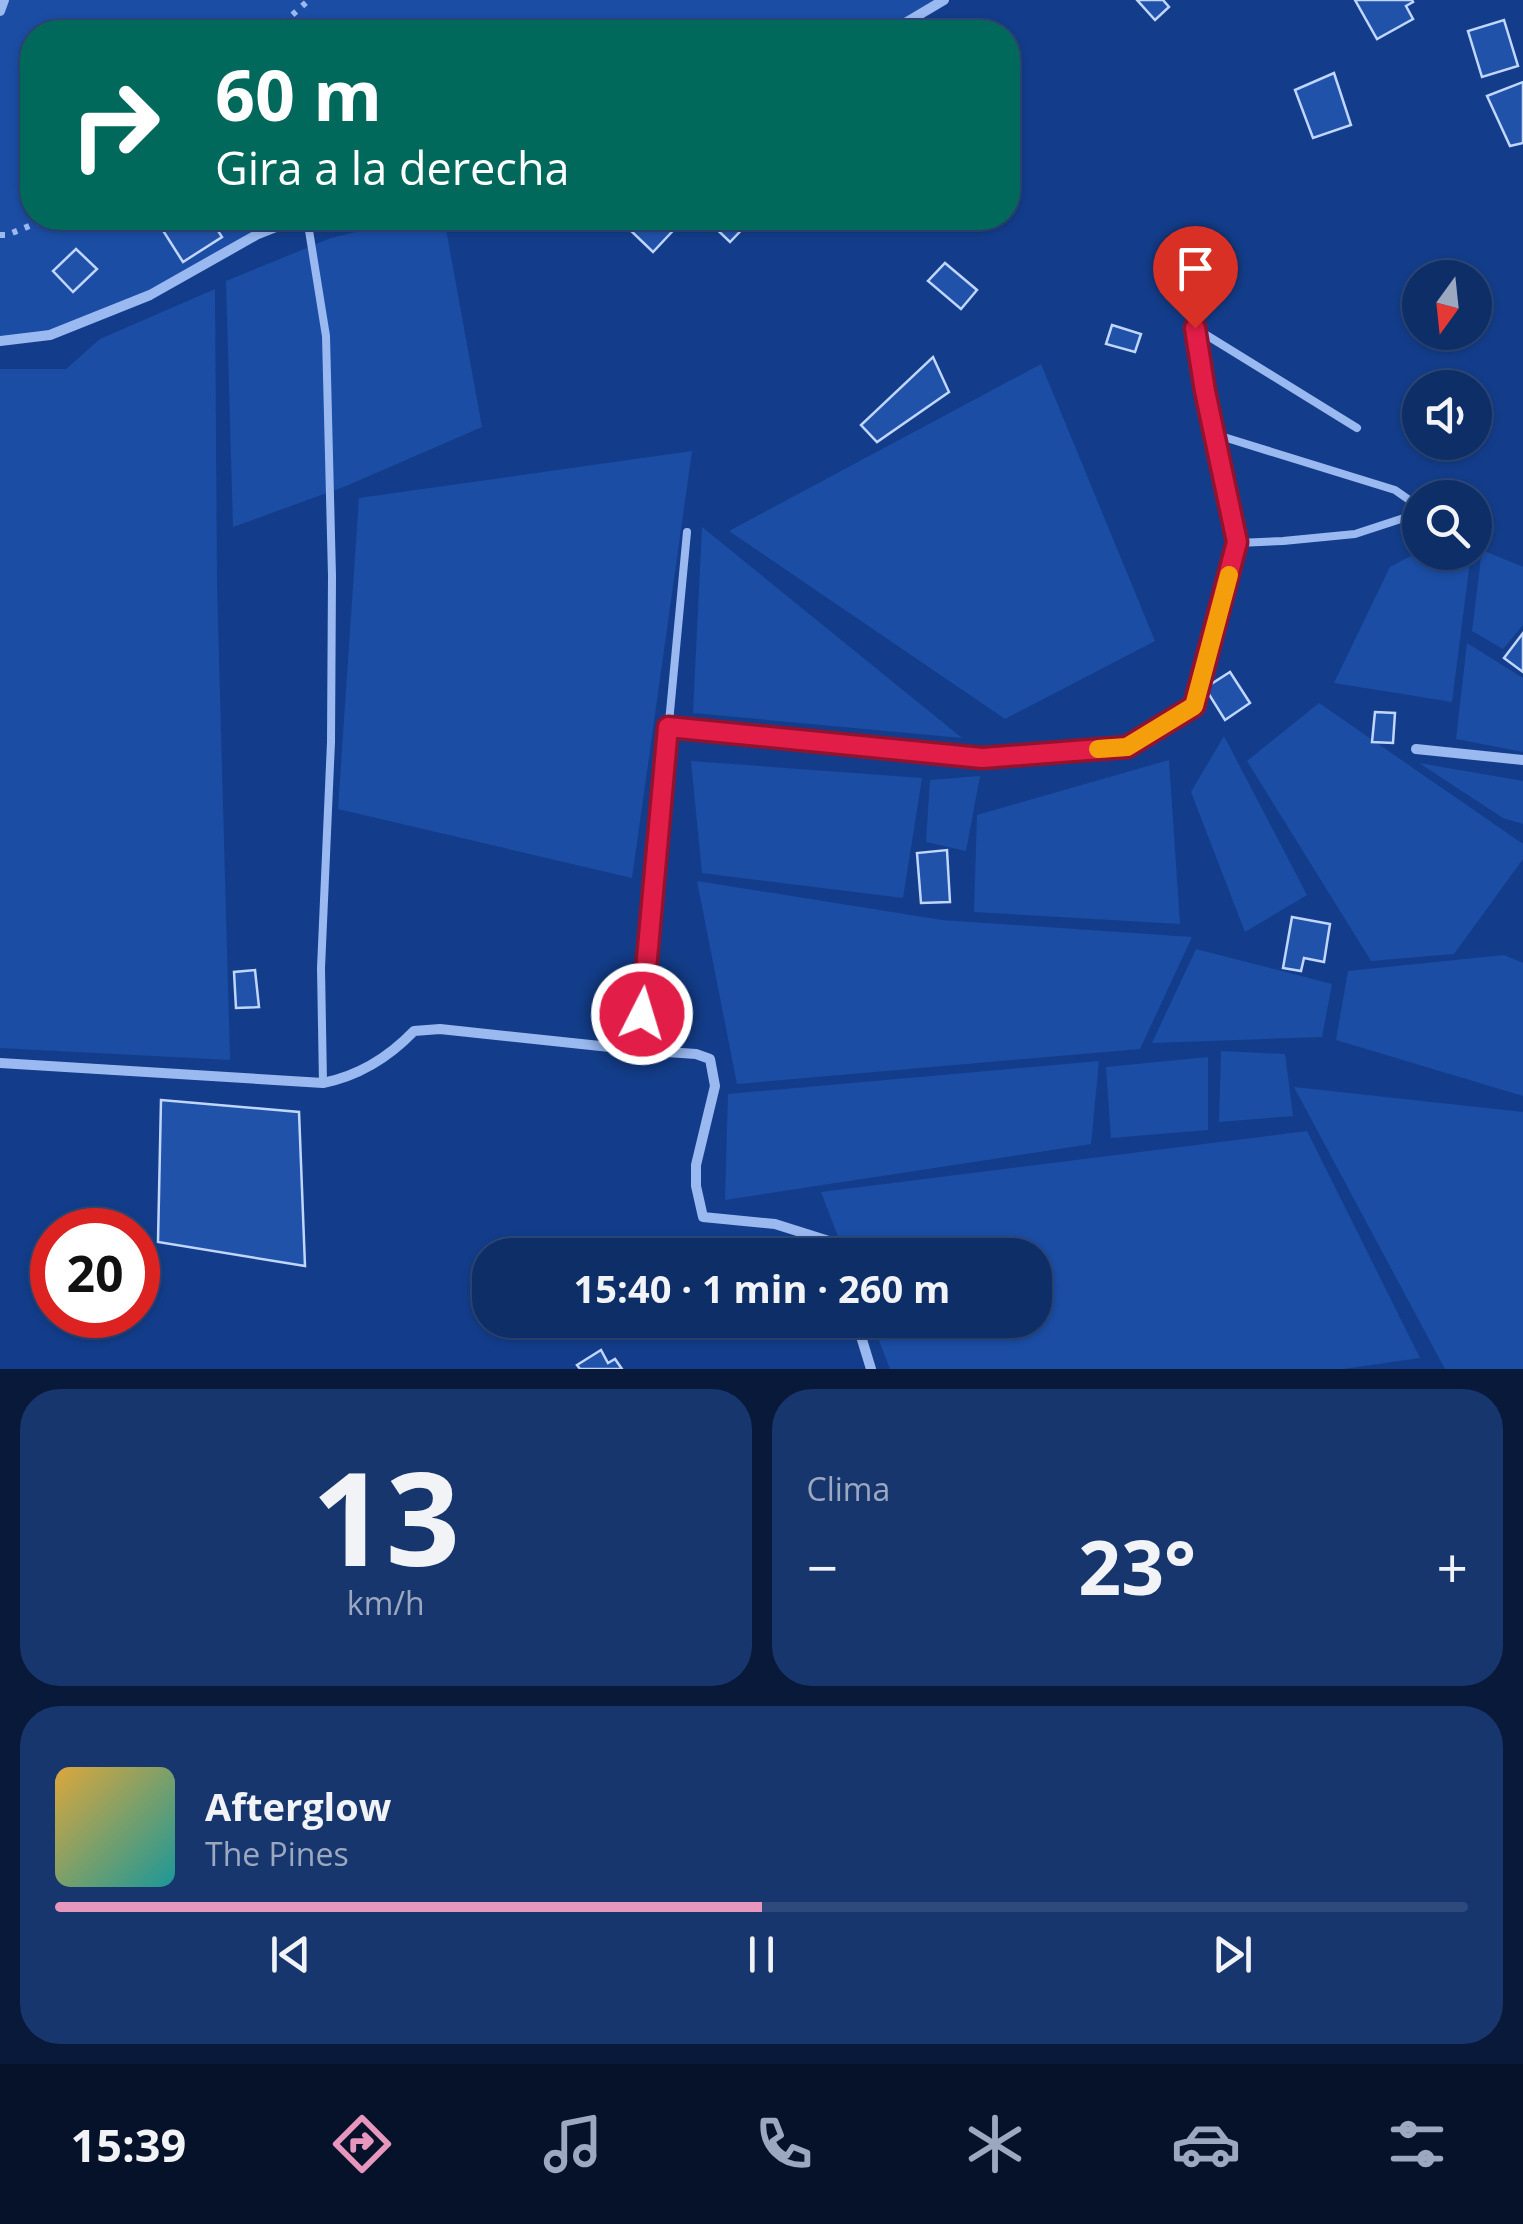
<!DOCTYPE html>
<html lang="es">
<meta charset="utf-8">
<style>
body{margin:0;font-family:"Open Sans",sans-serif;background:#17366e;color:#f1f3f6;height:100vh;display:flex;flex-direction:column;font-size:38px;white-space:nowrap}
*{box-sizing:border-box;margin:0}
p{font-size:32px;color:#9ba8c0}
.icon{flex:none;width:55px;height:55px;fill:none;stroke:currentColor;stroke-width:2;stroke-linecap:round;stroke-linejoin:round}
.map{position:relative;height:1369px;overflow:hidden}
.side{display:flex;flex-direction:column;gap:20px;padding:20px;background:#081939;flex:1}
.side>*{flex:none}
.banner{position:absolute;left:20px;top:20px;width:1000px;height:210px;border-radius:40px;box-shadow:0 2px 8px #0004,0 0 0 2px #2e4a7c;background:#00695c;color:#fff;overflow:hidden}
.needle{width:65px;rotate:195deg}
.controls{position:absolute;left:1402px;top:260px;display:grid;gap:20px}
.controls a{display:grid;place-items:center;width:90px;height:90px;border-radius:50%;background:#0e2e68;box-shadow:0 2px 8px #0004,0 0 0 2px #2e4a7c;font-size:50px}
.speed{position:absolute;left:30px;top:1208px;display:flex;gap:20px;font-size:50px;font-weight:700;text-align:center}
.speed>*{display:grid;place-content:center;width:130px;height:130px;border-radius:50%;background:#0e2e68;box-shadow:0 2px 8px #0004,0 0 0 2px #2e4a7c;line-height:1}
.speed .limit{border:15px solid #d22;background:#fff;color:#111}
.pin{position:absolute;display:grid;place-items:center;width:85px;height:85px;color:#fff;margin:-102px -42px;border-radius:50% 50% 50% 0;rotate:-45deg;box-shadow:0 0 10px #0007}
.pin .icon{rotate:45deg}
.me{position:absolute;width:110px;margin:-55px;rotate:5deg;stroke-linejoin:round;filter:drop-shadow(0 0 8px #0008)}
.turn{display:flex;align-items:center;gap:35px;height:210px;padding:0 30px;font-size:45px}
.turn .icon{width:130px;height:130px;stroke-width:2.5}
.turn b{display:block;font-size:70px;line-height:85px}
.big{font-size:75px;font-weight:700;line-height:1.1}
.side .card{flex:1;display:flex;flex-direction:column;justify-content:center;gap:15px;min-width:0;padding:0 35px;border-radius:40px;background:#17366e}
.side .dial{align-items:center;gap:0}
.dial b{font-size:130px;line-height:1}
.song{display:flex;align-items:center;gap:30px}
.cover{width:120px;height:120px;border-radius:15px;background:linear-gradient(135deg,hsl(40 70% 55%),hsl(180 70% 35%))}
.played{height:10px;border-radius:5px;background:linear-gradient(90deg,#e797bd 50%,#2e4a7c 50%)}
.keys{display:flex;justify-content:space-around;direction:ltr}
.heat{display:flex;justify-content:space-between;align-items:center;font-size:55px;direction:ltr}
.side .tiles{flex:1;display:grid;gap:20px;grid-template-columns:1fr 1fr}
.card:last-child{grid-column:span 2}
.trip{position:absolute;left:472px;top:1238px;width:580px;height:100px;border-radius:40px;background:#0e2e68;box-shadow:0 2px 8px #0004,0 0 0 2px #2e4a7c;font-weight:700;line-height:100px;text-align:center}
.menu{display:flex;height:160px;justify-content:space-around;align-items:center;background:#06122a;color:#9ba8c0}
.menu .icon{width:70px;height:70px}
.menu .current{color:#e797bd}
.menu b{font-size:45px;color:#f1f3f6}
.map>svg:first-child{display:block}
</style>
<div class="map">
<svg width="1523" height="1369" viewBox="0 0 1523 1369">
<rect width="100%" height="100%" fill="#133d8a"/>
<!-- green -->
<g fill="#1b4da4">
<path d="M4 0H944L890 32H32V218H298L150 295 50 335 0 341V11Z"/>
<path d="M411 218H444L482 427 346 486 233 527 226 281 331 238Z"/>
<path d="M215 289 217 586 230 1060 0 1048V369H66L100 339Z"/>
<path d="M1041 364 1155 641 1005 719 729 531Z"/>
<path d="M692 451 632 878 338 809 359 498Z"/>
<path d="M702 527 962 738 693 713Z"/>
<path d="M1482 550 1523 567V625L1503 649 1472 631Z"/>
<path d="M1420 551 1471 553 1452 702 1334 683 1390 567Z"/>
<path d="M1467 643 1523 678V752L1456 739Z"/>
<path d="M1319 703 1523 844V859L1454 954 1371 961 1247 761Z"/>
<path d="M1224 736 1307 895 1245 932 1191 792Z"/>
<path d="M1169 760 1180 924 974 912 977 815Z"/>
<path d="M691 761 922 778 903 898 702 873Z"/>
<path d="M1419 763 1523 781V824L1503 818Z"/>
<path d="M980 776 966 851 926 842 930 780Z"/>
<path d="M697 881 942 920 1192 937 1140 1049 737 1084Z"/>
<path d="M1196 949 1332 984 1322 1037 1152 1043Z"/>
<path d="M1504 955 1523 963V1096L1336 1040 1348 971Z"/>
<path d="M1221 1051 1285 1054 1293 1116 1219 1122Z"/>
<path d="M1208 1057V1130L1111 1138 1106 1067Z"/>
<path d="M1099 1061 1091 1144 725 1200 728 1094Z"/>
<path d="M1294 1087 1523 1112V1369H1445Z"/>
<path d="M1307 1131 1420 1358 1343 1369H890L871 1320H1035V1255H845L821 1192Z"/>
</g>
<!-- building -->
<g fill="#2152a9" stroke="#c0d6fc" stroke-width="2.5">
<path d="M1137 0H1163L1169 7 1155 20Z"/>
<path d="M1355 0H1412L1413 2 1406 6 1413 19 1377 39Z"/>
<path d="M1504 20 1518 66 1482 77 1468 31Z"/>
<path d="M1334 73 1351 125 1313 138 1295 90Z"/>
<path d="M1523 82V143L1510 146 1487 96Z"/>
<path d="M180 218H210L222 237 183 262 162 229Z"/>
<path d="M636 218H677L682 221 653 252 627 227Z"/>
<path d="M710 218H753L730 242 707 220Z"/>
<path d="M76 249 97 269 73 292 53 271Z"/>
<path d="M945 263 977 290 961 309 928 281Z"/>
<path d="M1112 325 1141 334 1135 352 1106 344Z"/>
<path d="M933 357 949 392 877 442 861 425Z"/>
<path d="M1523 633V672L1504 658Z"/>
<path d="M1230 672 1250 703 1225 720 1205 688Z"/>
<path d="M1375 712 1395 713 1393 743 1372 742Z"/>
<path d="M947 850 950 902 921 903 917 853Z"/>
<path d="M1292 917 1330 924 1324 962 1304 958 1301 971 1283 968Z"/>
<path d="M255 970 259 1007 236 1008 234 972Z"/>
<path d="M161 1100 299 1112 305 1266 158 1242Z"/>
<path d="M601 1350 608 1363 615 1359 622 1369H580L577 1365Z"/>
</g>
<g fill="none" stroke-linecap="round" stroke-linejoin="round">
<!-- path -->
<g stroke="#9ab9f0" stroke-width="6" stroke-dasharray="5 8" stroke-linecap="butt">
<path d="M273 32 309 0"/>
<path d="M0 235H7L49 218"/>
</g>
<!-- lane -->
<g stroke="#9ab9f0" stroke-width="8">
<path d="M307 218 326 336 332 576 331 742 321 968 323 1083"/>
<path d="M1214 434 1395 490 1415 504 1410 516 1355 534 1283 541 1237 543"/>
<path d="M668 727 982 758 1127 747 1194 706 1237 543 1205 391 1195 328 1357 428"/>
<path d="M638 1050 687 532"/>
</g>
<!-- street -->
<g stroke="#9ab9f0" stroke-width="10">
<path d="M0 11 4 0"/>
<path d="M890 32 944 0"/>
<path d="M0 341 50 335 150 295 258 234 298 218"/>
<path d="M1416 749 1523 760"/>
<path d="M0 1063 323 1083C358 1076 389 1057 414 1031L440 1029 638 1050 696 1054 710 1059 715 1086 696 1165V1186L703 1217 775 1224 832 1242 836 1255"/>
<path d="M856 1320 871 1369"/>
</g>
</g>
<g fill="none" stroke-linecap="round" stroke-linejoin="round">
<!-- route casing -->
<g stroke="#92132f" stroke-width="25">
<path id="route" d="M642 1014 668 727 982 758 1127 747 1194 706 1237 542 1205 391 1195 328"/>
</g>
<!-- route -->
<use href="#route" stroke="#e11d48" stroke-width="18"/>
<!-- slow -->
<path stroke="#f59e0b" stroke-width="18" d="M1098 749 1127 747 1194 706 1229 575"/>
</g>
</svg>
<div class="controls">
<a><svg class="needle" viewBox="-14 -14 28 28"><path d="M0-13l5 13h-10z" fill="#e53935"/><path d="M0 13l5-13h-10z" fill="#9ba8c0"/></svg></a>
<a><svg class="icon" aria-label="sound" viewBox="0 0 24 24"><path d="M4 9h4l5-4v14l-5-4H4zM17 9q2 3 0 6"/></svg></a>
<a><svg class="icon" aria-label="search" viewBox="0 0 24 24"><circle cx="10" cy="10" r="6"/><path d="M15 15l6 6"/></svg></a>
</div>
<div class="speed"><div class="limit">20</div></div>
<div class="pin" style="left:1195px;top:328px;background:#d93025"><svg class="icon" aria-label="arrive" viewBox="0 0 24 24"><path d="M6 21V4h12l-3 4 3 4H6"/></svg></div>
<svg class="me" style="left:642px;top:1014px" viewBox="-20 -20 40 40"><circle r="17" fill="#e11d48" stroke="#fff" stroke-width="3"/><path d="M0-11L8 9 0 5-8 9z" fill="#fff"/></svg>
<div class="trip">15:40 · 1 min · 260 m</div>
<div class="banner">
<div class="turn"><svg class="icon" aria-label="right" viewBox="0 0 24 24"><path d="M7 20v-9h11M14 6l5 5-5 5"/></svg><div><b>60 m</b>Gira a la derecha</div></div>
</div>
</div>
<section class="side">
<div class="tiles">
<div class="card dial"><b>13</b><p>km/h</p></div>
<div class="card"><p>Clima</p>
<div class="heat"><a>−</a><b class="big">23°</b><a>+</a></div>
</div>
<div class="card">
<div class="song"><i class="cover"></i><div><b>Afterglow</b><p>The Pines</p></div></div>
<div class="played"></div>
<div class="keys"><svg class="icon" aria-label="previous" viewBox="0 0 24 24"><path d="M18 5L8 12l10 7zM5 5v14"/></svg><svg class="icon" aria-label="pause" viewBox="0 0 24 24"><path d="M8 5v14M16 5v14"/></svg><svg class="icon" aria-label="next" viewBox="0 0 24 24"><path d="M6 5l10 7-10 7zM19 5v14"/></svg></div>
</div>
</div>
</section>
<nav class="menu">
<b>15:39</b>
<svg class="icon current" aria-label="directions" viewBox="0 0 24 24"><path d="M12 3l9 9-9 9-9-9zM9 14v-3h6M13 9l2 2-2 2"/></svg>
<svg class="icon" aria-label="music" viewBox="0 0 24 24"><path d="M9 18V5l10-2v13"/><circle cx="6" cy="18" r="3"/><circle cx="16" cy="16" r="3"/></svg>
<svg class="icon" aria-label="phone" viewBox="0 0 24 24"><path d="M5 4h4l2 5-3 2q2 4 5 5l2-3 5 2v4C11 20 4 13 5 4z"/></svg>
<svg class="icon" aria-label="climate" viewBox="0 0 24 24"><path d="M12 3v18M4 7l16 10M4 17L20 7"/></svg>
<svg class="icon" aria-label="car" viewBox="0 0 24 24"><path d="M5 17H2v-5l4-1 3-4h7l3 4 3 1v5h-3M9 17h6M6 11h13"/><circle cx="7" cy="17" r="2"/><circle cx="17" cy="17" r="2"/></svg>
<svg class="icon" aria-label="filters" viewBox="0 0 24 24"><path d="M4 7h16M4 17h16"/><circle cx="9" cy="7" r="2"/><circle cx="15" cy="17" r="2"/></svg>
</nav>
